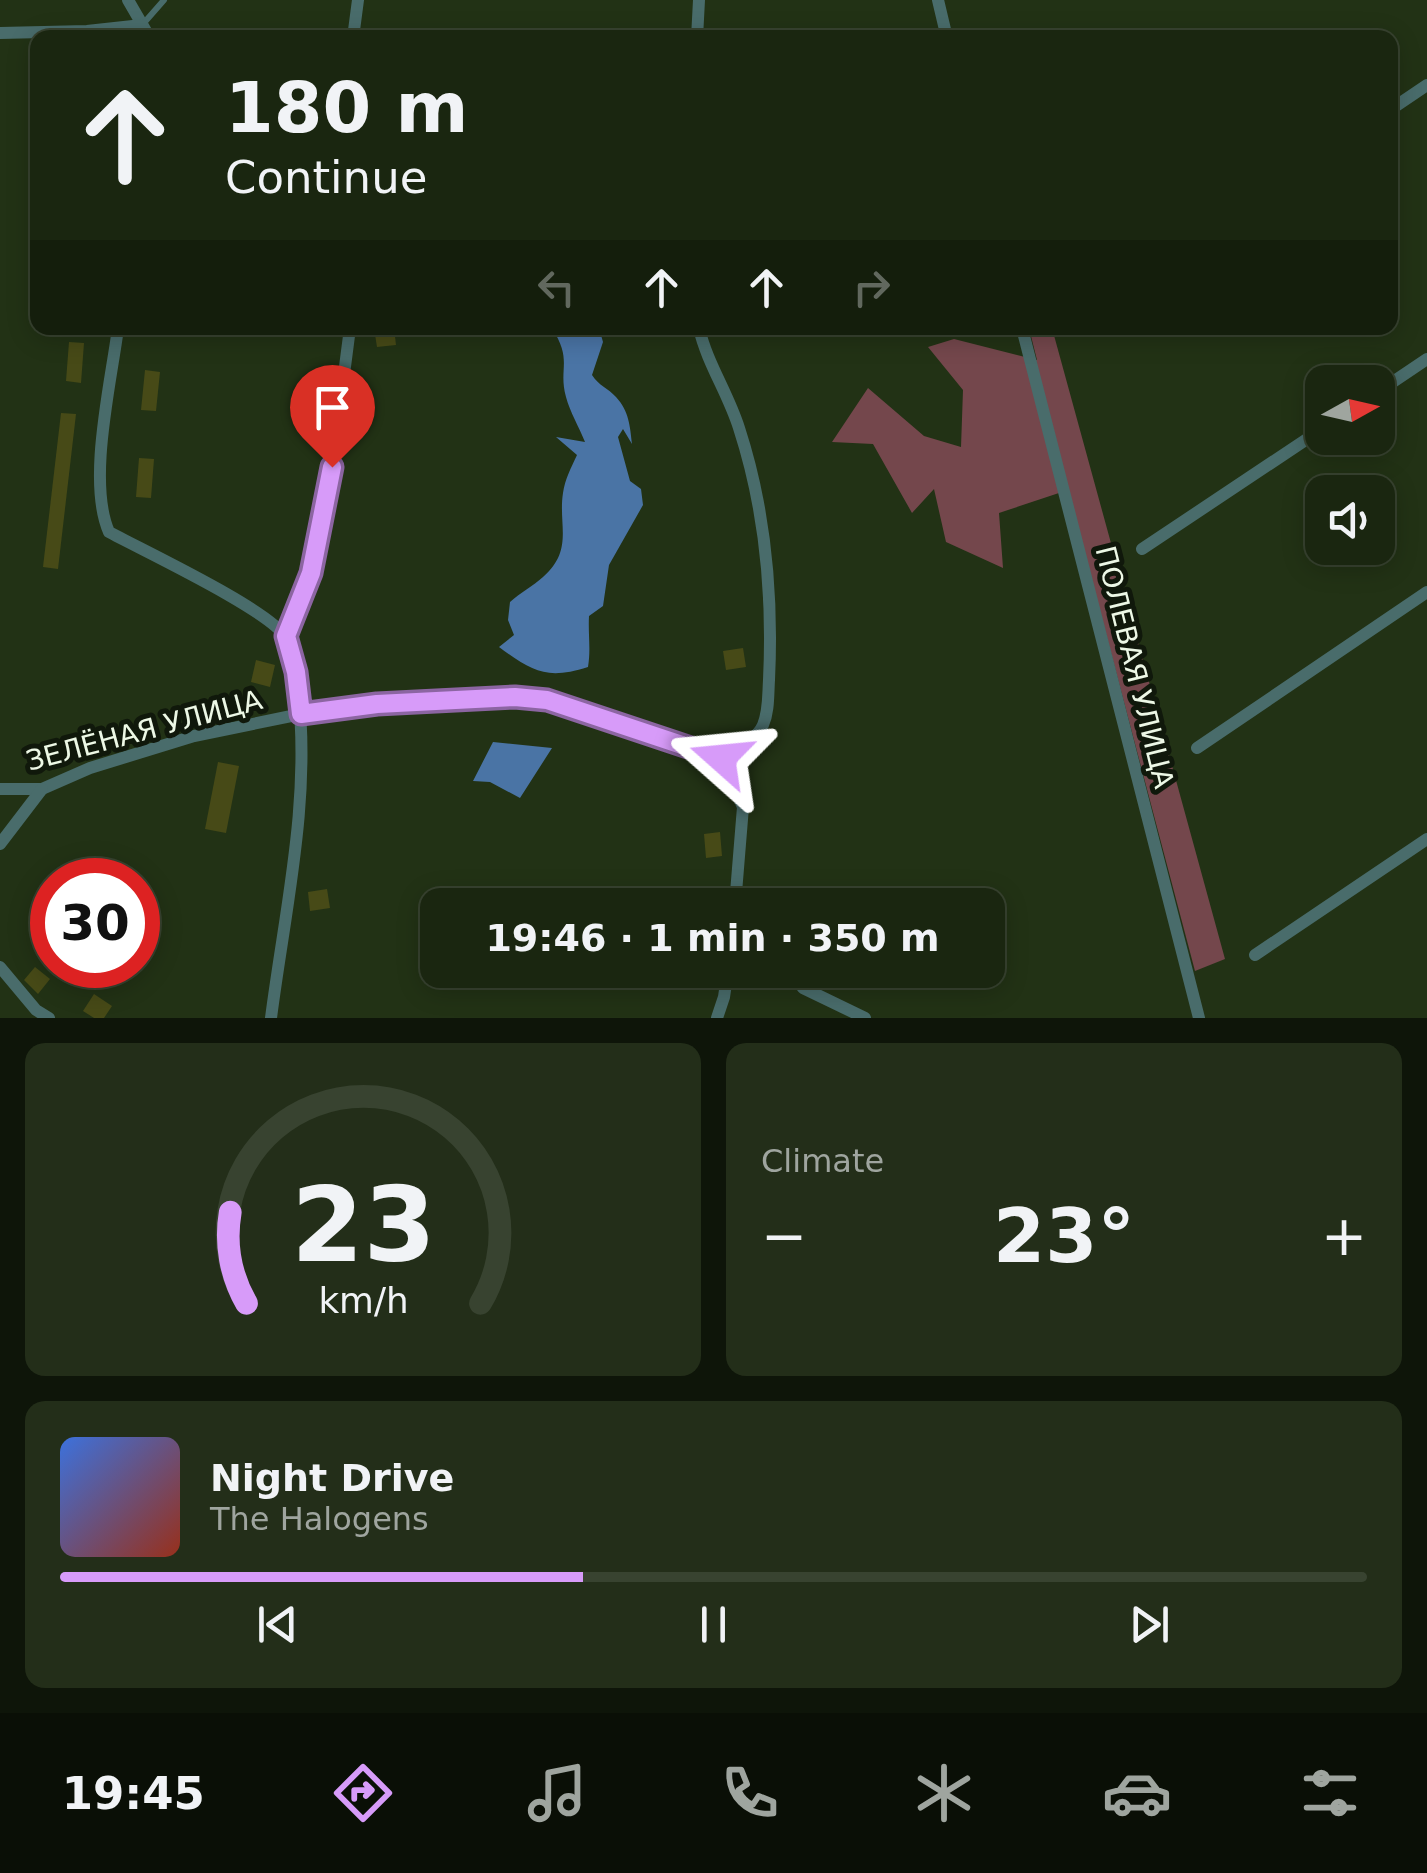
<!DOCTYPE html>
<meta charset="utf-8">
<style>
body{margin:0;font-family:"DejaVu Sans",sans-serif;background:#232e19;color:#f1f3f6;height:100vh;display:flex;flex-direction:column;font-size:38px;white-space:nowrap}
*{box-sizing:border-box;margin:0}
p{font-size:32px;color:#9fa59f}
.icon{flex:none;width:55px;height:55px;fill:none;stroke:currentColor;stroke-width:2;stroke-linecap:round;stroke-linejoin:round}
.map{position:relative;height:1018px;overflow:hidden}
.drawer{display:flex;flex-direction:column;gap:25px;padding:25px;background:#0e1509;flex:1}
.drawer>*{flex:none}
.guide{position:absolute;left:30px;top:30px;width:1368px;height:305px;border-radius:20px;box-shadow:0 5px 25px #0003,0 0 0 2px #384330;background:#1a2610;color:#f1f3f6;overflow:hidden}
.needle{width:65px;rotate:82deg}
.controls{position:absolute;left:1305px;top:365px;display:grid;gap:20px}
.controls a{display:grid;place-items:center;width:90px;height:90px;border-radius:20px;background:#1a2610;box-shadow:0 5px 25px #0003,0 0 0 2px #384330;font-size:50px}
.speed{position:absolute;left:30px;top:858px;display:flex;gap:20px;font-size:50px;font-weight:700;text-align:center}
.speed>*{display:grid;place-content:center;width:130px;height:130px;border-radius:50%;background:#1a2610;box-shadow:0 5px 25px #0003,0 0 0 2px #384330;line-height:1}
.speed .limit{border:15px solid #d22;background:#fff;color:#111}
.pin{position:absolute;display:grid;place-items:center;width:85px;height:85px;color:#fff;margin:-102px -42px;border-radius:50% 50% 50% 0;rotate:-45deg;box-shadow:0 0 10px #0007}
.pin .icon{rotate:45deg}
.me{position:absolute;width:110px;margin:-55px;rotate:288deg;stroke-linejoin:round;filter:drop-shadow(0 0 8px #0008)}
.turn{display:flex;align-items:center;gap:35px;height:210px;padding:0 30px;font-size:45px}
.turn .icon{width:130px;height:130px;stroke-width:2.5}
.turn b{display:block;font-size:70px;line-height:85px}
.lanes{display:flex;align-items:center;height:95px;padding:0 30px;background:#0003;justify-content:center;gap:50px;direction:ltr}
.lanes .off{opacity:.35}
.big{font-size:75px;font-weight:600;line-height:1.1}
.drawer .widget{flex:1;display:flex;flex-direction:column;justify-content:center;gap:15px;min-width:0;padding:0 35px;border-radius:20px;background:#232e19}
.drawer .dial{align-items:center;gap:0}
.dial svg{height:260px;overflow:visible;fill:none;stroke:#384330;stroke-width:7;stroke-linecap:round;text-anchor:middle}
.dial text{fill:#f1f3f6;stroke:none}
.song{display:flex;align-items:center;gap:30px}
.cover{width:120px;height:120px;border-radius:15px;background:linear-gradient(135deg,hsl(220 70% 55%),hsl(10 70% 35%))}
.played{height:10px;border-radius:5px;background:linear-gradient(90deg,#d79bf9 40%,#384330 40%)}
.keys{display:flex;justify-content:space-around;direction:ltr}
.heat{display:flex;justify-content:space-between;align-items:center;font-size:55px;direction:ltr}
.drawer .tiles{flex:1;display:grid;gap:25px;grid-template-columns:1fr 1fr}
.widget:last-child{grid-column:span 2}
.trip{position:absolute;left:420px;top:888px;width:585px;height:100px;border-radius:20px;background:#1a2610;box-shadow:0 5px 25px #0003,0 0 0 2px #384330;font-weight:600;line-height:100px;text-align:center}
.tabs{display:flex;height:160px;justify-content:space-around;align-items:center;background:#0a0f06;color:#9fa59f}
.tabs .icon{width:70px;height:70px}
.tabs .on{color:#d79bf9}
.tabs b{font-size:45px;color:#f1f3f6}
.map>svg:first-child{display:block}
</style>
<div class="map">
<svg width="1427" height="1018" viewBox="0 0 1427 1018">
<rect width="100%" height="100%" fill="#223215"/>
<!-- green -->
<path fill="#74474c" d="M1029 328H1052L1225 959 1195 971 1068 490 999 513 1003 568 946 542 934 489 912 513 873 444 832 442 868 388 924 436 961 447 963 390 928 347 954 339 1037 360Z"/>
<!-- water -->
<g fill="#4a74a5">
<path d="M552 328H599L603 342 592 375C599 386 608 388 616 397 629 411 630 426 632 444L623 429 618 437 630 481 641 489 643 505 609 565 603 606 589 616C588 634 591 649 588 667 547 680 533 672 499 647L514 635 508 620 510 602C520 593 533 586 543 577 574 550 558 525 563 493 565 479 571 468 577 455L556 437 585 442C579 427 570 412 566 397 558 368 573 361 552 328Z"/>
<path d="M493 742 552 748 520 798 490 782 473 781Z"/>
</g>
<!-- building -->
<g fill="#474a17">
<path d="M374 328H394L396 345 377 347Z"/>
<path d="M69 342 84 343 81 383 66 381Z"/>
<path d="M145 370 160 372 156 411 141 410Z"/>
<path d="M61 413 76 414 58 569 43 567Z"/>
<path d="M139 458 154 459 151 498 136 497Z"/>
<path d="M743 648 746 667 726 670 723 651Z"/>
<path d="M256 660 275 665 270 687 251 682Z"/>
<path d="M218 762 239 766 226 833 205 829Z"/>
<path d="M720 832 722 856 706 858 704 834Z"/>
<path d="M327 889 330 908 310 911 308 892Z"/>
<path d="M35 967 50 979 38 994 24 980Z"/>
<path d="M94 994 112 1006 104 1018H94L83 1011Z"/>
</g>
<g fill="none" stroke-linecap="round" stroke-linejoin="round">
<!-- service -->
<path stroke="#496c6b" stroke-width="6" d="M143 24 164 0"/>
<!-- minor -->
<g stroke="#496c6b" stroke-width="12">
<path d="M128 0 150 38"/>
<path d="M938 0 947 38"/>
<path d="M0 33 87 31 142 25"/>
<path d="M353 38 358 0"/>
<path d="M697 38 699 0"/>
<path d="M1390 110 1427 85"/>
<path d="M118 328C111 383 87 482 109 532 142 550 272 611 286 638 294 652 296 674 298 690 311 801 285 909 271 1018"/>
<path d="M699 328C707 363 728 393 739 428 765 508 773 596 769 680 768 695 769 711 763 725 756 741 735 749 721 758"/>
<path d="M1022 328 1199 1018"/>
<path d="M1378 392 1427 359"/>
<path d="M1142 549 1322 429"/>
<path d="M286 636 311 573 332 467 350 328"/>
<path d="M1197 748 1427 592"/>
<path d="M0 789H42L90 768 194 736 301 714 377 704 515 697 547 700 721 758 743 807 735 905"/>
<path d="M0 844 42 789"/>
<path d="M1255 955 1427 839"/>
<path d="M0 967 36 1010 49 1018"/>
<path d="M790 970 803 988 865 1018"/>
<path d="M717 1018 724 997 728 970"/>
</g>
</g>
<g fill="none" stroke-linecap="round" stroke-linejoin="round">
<!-- route casing -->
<g stroke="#8c65a2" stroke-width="25">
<path id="route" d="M332 467 311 573 286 636 296 672 301 714 377 704 515 697 547 700 721 758"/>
</g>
<!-- route -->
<use href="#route" stroke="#d79bf9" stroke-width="18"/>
</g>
<g text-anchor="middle" stroke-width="10" stroke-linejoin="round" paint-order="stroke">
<!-- street labels -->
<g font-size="28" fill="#edf8e6" stroke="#10180b">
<text transform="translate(1135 667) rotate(76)" y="10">ПОЛЕВАЯ УЛИЦА</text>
<text transform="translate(144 730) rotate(-15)" y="10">ЗЕЛЁНАЯ УЛИЦА</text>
</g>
</g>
</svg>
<div class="controls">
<a><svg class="needle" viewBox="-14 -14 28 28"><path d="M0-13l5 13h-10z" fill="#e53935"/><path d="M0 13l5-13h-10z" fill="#9fa59f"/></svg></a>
<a><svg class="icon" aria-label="sound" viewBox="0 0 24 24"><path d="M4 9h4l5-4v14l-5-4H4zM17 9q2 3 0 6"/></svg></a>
</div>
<div class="speed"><div class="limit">30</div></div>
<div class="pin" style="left:332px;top:467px;background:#d93025"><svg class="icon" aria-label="arrive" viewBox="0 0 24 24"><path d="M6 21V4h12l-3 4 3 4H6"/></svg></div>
<svg class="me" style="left:721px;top:758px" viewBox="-20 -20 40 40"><path d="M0-17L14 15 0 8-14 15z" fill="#d79bf9" stroke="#fff" stroke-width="4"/></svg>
<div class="trip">19:46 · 1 min · 350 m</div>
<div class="guide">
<div class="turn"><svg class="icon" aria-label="ahead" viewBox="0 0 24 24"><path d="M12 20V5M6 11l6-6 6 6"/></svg><div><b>180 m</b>Continue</div></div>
<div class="lanes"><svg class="icon off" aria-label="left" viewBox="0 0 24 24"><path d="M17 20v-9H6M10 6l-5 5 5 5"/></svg><svg class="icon" aria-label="ahead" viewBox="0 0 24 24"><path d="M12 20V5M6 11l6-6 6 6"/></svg><svg class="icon" aria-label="ahead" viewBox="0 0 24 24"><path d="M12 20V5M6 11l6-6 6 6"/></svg><svg class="icon off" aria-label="right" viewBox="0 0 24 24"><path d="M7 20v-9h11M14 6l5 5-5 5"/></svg></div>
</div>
</div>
<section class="drawer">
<div class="tiles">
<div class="widget dial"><svg viewBox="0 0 100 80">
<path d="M14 69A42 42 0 1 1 86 69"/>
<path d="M14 69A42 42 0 0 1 9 41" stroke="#d79bf9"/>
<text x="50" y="56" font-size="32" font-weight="700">23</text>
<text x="50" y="72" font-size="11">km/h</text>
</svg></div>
<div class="widget"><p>Climate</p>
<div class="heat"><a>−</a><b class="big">23°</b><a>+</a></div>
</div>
<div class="widget">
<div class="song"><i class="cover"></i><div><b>Night Drive</b><p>The Halogens</p></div></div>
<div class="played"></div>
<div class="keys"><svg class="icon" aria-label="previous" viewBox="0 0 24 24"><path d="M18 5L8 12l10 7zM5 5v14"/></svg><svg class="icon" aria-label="pause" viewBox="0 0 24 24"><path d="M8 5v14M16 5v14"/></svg><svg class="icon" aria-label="next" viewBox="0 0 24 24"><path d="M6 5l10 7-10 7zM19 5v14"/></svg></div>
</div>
</div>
</section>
<nav class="tabs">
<b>19:45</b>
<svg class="icon on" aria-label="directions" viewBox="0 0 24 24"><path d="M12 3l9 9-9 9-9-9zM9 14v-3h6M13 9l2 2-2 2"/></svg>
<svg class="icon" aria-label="music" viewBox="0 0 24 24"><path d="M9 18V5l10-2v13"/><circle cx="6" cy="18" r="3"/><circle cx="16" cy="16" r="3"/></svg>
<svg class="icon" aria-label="phone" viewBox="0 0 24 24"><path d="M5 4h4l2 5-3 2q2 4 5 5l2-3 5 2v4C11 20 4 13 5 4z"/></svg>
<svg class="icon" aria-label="climate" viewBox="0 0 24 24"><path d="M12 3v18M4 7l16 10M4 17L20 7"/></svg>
<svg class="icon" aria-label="car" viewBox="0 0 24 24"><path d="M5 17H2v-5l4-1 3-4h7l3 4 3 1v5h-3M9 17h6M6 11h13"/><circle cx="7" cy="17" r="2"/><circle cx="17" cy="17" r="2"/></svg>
<svg class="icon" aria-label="filters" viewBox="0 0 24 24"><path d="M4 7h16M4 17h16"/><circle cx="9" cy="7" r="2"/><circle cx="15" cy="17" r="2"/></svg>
</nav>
